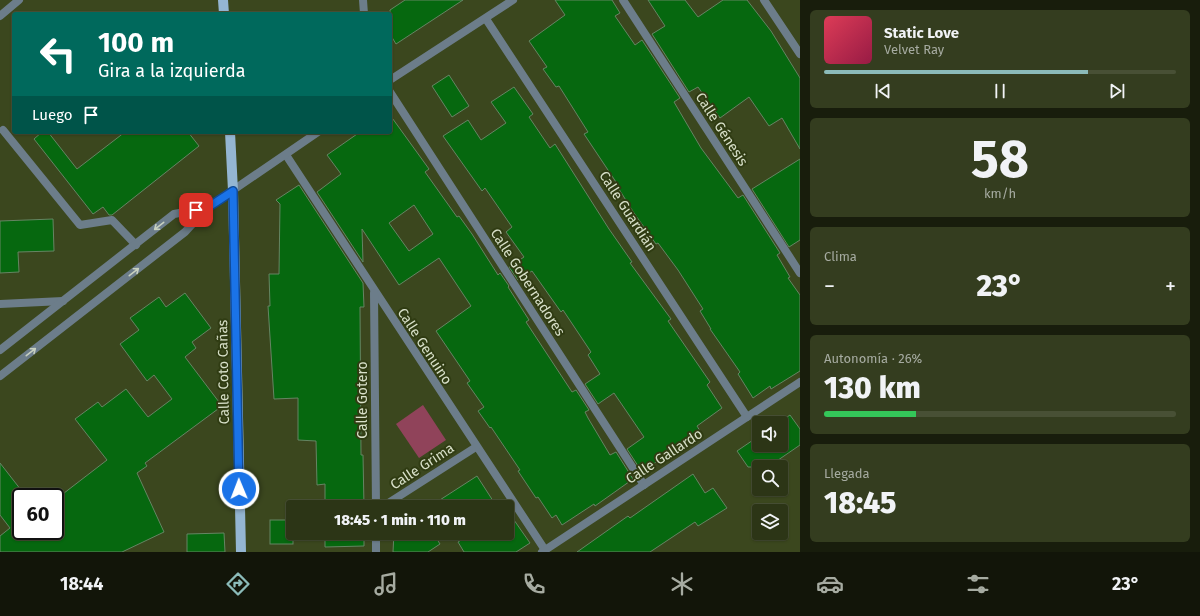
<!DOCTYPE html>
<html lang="es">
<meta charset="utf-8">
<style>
body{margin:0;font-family:"Fira Sans",sans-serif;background:#343d1f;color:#f1f3f6;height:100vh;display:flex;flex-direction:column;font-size:15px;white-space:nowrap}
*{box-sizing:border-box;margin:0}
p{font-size:13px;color:#a6aba1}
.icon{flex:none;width:22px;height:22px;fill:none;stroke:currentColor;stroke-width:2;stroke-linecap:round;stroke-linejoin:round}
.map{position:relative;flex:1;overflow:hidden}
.details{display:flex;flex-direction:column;gap:10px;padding:10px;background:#181d0c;width:400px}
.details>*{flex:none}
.banner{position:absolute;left:12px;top:12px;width:380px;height:122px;border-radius:4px;box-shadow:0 1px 3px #0004,0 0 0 1px #485035;background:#00695c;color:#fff;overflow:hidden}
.buttons{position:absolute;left:752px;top:416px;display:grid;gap:8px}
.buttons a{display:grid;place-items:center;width:36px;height:36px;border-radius:4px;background:#2c3516;box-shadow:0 1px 3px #0004,0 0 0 1px #485035;font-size:20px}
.speed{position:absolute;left:12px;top:488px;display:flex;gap:8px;font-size:20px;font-weight:700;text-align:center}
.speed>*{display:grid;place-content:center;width:52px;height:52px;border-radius:50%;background:#2c3516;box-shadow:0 1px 3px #0004,0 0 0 1px #485035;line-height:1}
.speed .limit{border:2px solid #111;border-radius:6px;background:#fff;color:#111}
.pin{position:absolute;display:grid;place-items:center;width:34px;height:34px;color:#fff;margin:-17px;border-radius:8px;box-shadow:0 2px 6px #0006}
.me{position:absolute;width:44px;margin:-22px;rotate:359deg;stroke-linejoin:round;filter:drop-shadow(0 0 3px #0008)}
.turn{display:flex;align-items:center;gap:14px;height:84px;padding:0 20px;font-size:18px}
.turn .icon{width:52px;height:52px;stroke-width:2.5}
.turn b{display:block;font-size:28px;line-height:34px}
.then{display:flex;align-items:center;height:38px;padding:0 20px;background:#0003;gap:8px;font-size:15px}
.big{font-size:30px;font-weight:800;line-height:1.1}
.details .widget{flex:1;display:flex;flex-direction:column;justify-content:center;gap:6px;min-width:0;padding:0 14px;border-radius:6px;background:#343d1f}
.details .dial{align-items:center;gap:0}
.dial b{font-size:52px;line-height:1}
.song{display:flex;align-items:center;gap:12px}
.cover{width:48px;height:48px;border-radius:6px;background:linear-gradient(135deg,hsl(350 70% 55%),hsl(340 70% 35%))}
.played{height:4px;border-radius:2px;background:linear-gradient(90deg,#8bbbb9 75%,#485035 75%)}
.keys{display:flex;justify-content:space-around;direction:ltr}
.heat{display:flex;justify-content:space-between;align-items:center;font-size:22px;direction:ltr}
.charge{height:6px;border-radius:3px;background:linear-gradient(90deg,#34c759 26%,#485035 0)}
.trip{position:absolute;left:286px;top:500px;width:228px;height:40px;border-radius:4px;background:#2c3516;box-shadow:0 1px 3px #0004,0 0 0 1px #485035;font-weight:800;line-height:40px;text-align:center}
.menu{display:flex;height:64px;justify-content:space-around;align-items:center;background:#121509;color:#a6aba1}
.menu .icon{width:28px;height:28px}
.menu .on{color:#8bbbb9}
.menu b{font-size:18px;color:#f1f3f6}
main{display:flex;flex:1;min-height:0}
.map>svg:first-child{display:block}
</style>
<main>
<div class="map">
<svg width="800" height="552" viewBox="0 0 800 552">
<rect width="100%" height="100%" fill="#3b471e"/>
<!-- green -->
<path fill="#90435a" d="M423 405 446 440 419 458 396 424Z"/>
<!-- building -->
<g fill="#06680f" stroke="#658563" fill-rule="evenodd">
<path d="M405 0H463L396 44 390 34V10Z"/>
<path d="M555 0H612L620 13 615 16 635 45 642 40 680 98 674 102 701 148 738 198 743 195 780 253 777 255 790 277 788 278 800 295V371L771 389 770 386 753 398 738 374 740 372 710 329H711L700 311 703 309 678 270 658 243 656 244 634 213 617 186 618 185 584 134 588 132 559 86 556 87 543 69 547 67 529 41 565 15Z"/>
<path d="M648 0H685L698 17 723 0H747L771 31 800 78V149L782 118 769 126 749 97 720 118 698 87 689 92 652 34 665 26Z"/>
<path d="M449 75 469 106 452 117 432 86Z"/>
<path d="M514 87 533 114 529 117 550 148 555 144 609 229 632 262 630 263 671 319 668 321 710 382 707 385 722 408 697 426 700 431 642 472 627 449 644 437 614 393 598 404 585 384 600 374 588 355 591 352 563 310 561 312 532 271 518 280 509 267 524 257 506 232 512 227 485 188 482 191 443 136 468 120 481 140 506 123 491 102Z"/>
<path d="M390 115 429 169 425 172 457 217 459 216 472 234 498 275 500 273 509 286 508 287 529 320 526 322 572 392 576 390 589 410 585 412 588 418 610 455 616 452 633 479 595 506 594 504 562 525 556 515 552 518 538 497 536 498 518 471 520 470 491 427 490 428 478 411 484 407 467 383 470 381 436 331 471 306 439 258 399 285 362 229 363 262 317 192 341 174 327 155 360 132H390ZM414 205 433 234 409 251 389 223Z"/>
<path d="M42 132H48L77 169 125 132H188L199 146 112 215H109L103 207 93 214 34 139Z"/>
<path d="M800 159V240L789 247 752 189Z"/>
<path d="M299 185 363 283 364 307H360L361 455H363L364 507H325V484L317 485 316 441 298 440V398L274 399 268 306H270L269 274H279L280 204 276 200Z"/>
<path d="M53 219 54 251 18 252 19 272 0 273V221Z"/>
<path d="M185 293 211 328 192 342 196 348 185 357 222 406 145 463 147 466 137 473 164 532 122 552H0V536L10 528 0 515V463L21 490V531H55V500L107 460 75 419 98 402 102 407 126 389 148 417 172 399 154 375 147 381 120 344 139 330 130 318 159 297 166 307Z"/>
<path d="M790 415 800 429V445L768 467H748L737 451 759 436V445H781V423H778Z"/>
<path d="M693 474 705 493 713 488 727 508 698 526 695 522 650 552H577L628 516 630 518Z"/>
<path d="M477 476 497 507H429Z"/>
<path d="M507 510 530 543 516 552H464L458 542 472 533H507Z"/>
<rect x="270" y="520" width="23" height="24"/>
<path d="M224 533 225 552H187V534Z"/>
<path d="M325 533H364V546L325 547Z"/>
<path d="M394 533H433L440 544 428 552H393Z"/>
</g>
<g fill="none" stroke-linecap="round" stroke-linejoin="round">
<!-- lane -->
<g stroke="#6c7d8a" stroke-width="8">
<path d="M0 16 19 0"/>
<path d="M3 130 80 225 112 220 136 245"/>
</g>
<!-- street -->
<g stroke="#6c7d8a" stroke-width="8">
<path d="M363 0 364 14"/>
<path d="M623 0 800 273"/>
<path d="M764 0 800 54"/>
<path d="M486 19 747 417"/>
<path d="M390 80 513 0"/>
<path d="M390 92 644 485"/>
<path d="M286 155 545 550"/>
<path d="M374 293 376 507"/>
<path d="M0 304 63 301"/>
<path d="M0 350 174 214 207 208"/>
<path d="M0 376 185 232 207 208 318 132"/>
<path d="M382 507 476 447"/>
<path d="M376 533V552"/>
<path d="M542 552 800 382"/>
</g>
<!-- primary -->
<g stroke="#94b6d2" stroke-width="10">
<path d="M223 0 224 14"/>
<path d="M230 132 233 191 241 552"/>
</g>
</g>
<!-- one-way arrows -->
<defs><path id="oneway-shaft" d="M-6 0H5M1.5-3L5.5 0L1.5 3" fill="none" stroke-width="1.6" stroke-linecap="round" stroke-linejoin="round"/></defs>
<g stroke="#c8d1c0">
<use href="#oneway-shaft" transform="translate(159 226) rotate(142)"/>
<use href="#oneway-shaft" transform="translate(134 272) rotate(-38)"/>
<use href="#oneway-shaft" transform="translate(31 352) rotate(-38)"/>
</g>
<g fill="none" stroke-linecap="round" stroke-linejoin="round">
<!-- route casing -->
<g stroke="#114b97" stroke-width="10">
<path id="route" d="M196 210 207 208 233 191 239 489"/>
</g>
<!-- route -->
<use href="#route" stroke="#1a73e8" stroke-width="7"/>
</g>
<g text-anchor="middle" stroke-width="4" stroke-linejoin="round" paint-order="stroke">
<!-- street labels -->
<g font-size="14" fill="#d8e0c9" stroke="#303c13">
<text transform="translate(722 129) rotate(57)" y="5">Calle Génesis</text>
<text transform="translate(628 211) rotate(57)" y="5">Calle Guardián</text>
<text transform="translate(528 282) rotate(57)" y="5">Calle Gobernadores</text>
<text transform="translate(425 346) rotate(57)" y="5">Calle Genuino</text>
<text transform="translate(223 372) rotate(-91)" y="5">Calle Coto Cañas</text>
<text transform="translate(362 400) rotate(-90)" y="5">Calle Gotero</text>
<text transform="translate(664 456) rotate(-33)" y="5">Calle Gallardo</text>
<text transform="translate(422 466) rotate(-33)" y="5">Calle Grima</text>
</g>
</g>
</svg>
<div class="buttons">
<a><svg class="icon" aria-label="sound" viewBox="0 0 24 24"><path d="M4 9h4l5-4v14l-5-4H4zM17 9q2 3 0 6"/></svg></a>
<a><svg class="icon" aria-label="search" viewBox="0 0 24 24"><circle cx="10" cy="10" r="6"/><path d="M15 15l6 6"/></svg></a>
<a><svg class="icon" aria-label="layers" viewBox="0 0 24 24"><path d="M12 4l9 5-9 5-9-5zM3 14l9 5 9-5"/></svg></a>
</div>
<div class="speed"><div class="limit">60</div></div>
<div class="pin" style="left:196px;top:210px;background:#d93025"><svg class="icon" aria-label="arrive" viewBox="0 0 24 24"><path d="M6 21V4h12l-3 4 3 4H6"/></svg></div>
<svg class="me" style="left:239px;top:489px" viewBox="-20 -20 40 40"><circle r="17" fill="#1a73e8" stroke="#fff" stroke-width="3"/><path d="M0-11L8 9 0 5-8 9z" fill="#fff"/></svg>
<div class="trip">18:45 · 1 min · 110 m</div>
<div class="banner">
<div class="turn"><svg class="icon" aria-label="left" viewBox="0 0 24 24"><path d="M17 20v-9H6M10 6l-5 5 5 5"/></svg><div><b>100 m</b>Gira a la izquierda</div></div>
<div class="then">Luego<svg class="icon" aria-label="arrive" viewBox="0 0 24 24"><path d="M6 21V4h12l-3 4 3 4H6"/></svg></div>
</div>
</div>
<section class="details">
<div class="widget">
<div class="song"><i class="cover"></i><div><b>Static Love</b><p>Velvet Ray</p></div></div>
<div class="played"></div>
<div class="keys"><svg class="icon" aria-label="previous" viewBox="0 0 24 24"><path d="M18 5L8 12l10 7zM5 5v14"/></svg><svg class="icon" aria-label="pause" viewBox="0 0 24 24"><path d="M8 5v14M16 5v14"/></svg><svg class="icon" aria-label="next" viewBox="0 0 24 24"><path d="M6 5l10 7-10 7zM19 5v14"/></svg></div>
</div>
<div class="widget dial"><b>58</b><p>km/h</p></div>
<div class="widget"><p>Clima</p>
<div class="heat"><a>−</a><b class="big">23°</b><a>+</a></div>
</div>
<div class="widget"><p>Autonomía · 26%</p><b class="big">130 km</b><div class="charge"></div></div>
<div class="widget"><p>Llegada</p><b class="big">18:45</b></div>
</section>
</main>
<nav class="menu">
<b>18:44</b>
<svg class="icon on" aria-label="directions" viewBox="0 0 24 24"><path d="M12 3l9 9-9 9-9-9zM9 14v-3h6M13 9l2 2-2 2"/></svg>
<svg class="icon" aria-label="music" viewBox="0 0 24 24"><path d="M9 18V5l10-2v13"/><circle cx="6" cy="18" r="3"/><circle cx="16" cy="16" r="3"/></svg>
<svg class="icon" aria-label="phone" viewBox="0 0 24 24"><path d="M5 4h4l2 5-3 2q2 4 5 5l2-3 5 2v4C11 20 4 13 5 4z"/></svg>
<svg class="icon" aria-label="climate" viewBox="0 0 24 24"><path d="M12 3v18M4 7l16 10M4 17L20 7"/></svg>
<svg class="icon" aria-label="car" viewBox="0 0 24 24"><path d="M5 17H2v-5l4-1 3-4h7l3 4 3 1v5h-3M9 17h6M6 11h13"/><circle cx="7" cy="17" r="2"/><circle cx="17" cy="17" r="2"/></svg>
<svg class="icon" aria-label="filters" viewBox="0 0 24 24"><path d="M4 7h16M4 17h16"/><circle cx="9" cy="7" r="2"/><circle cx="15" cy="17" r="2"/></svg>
<b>23°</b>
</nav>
